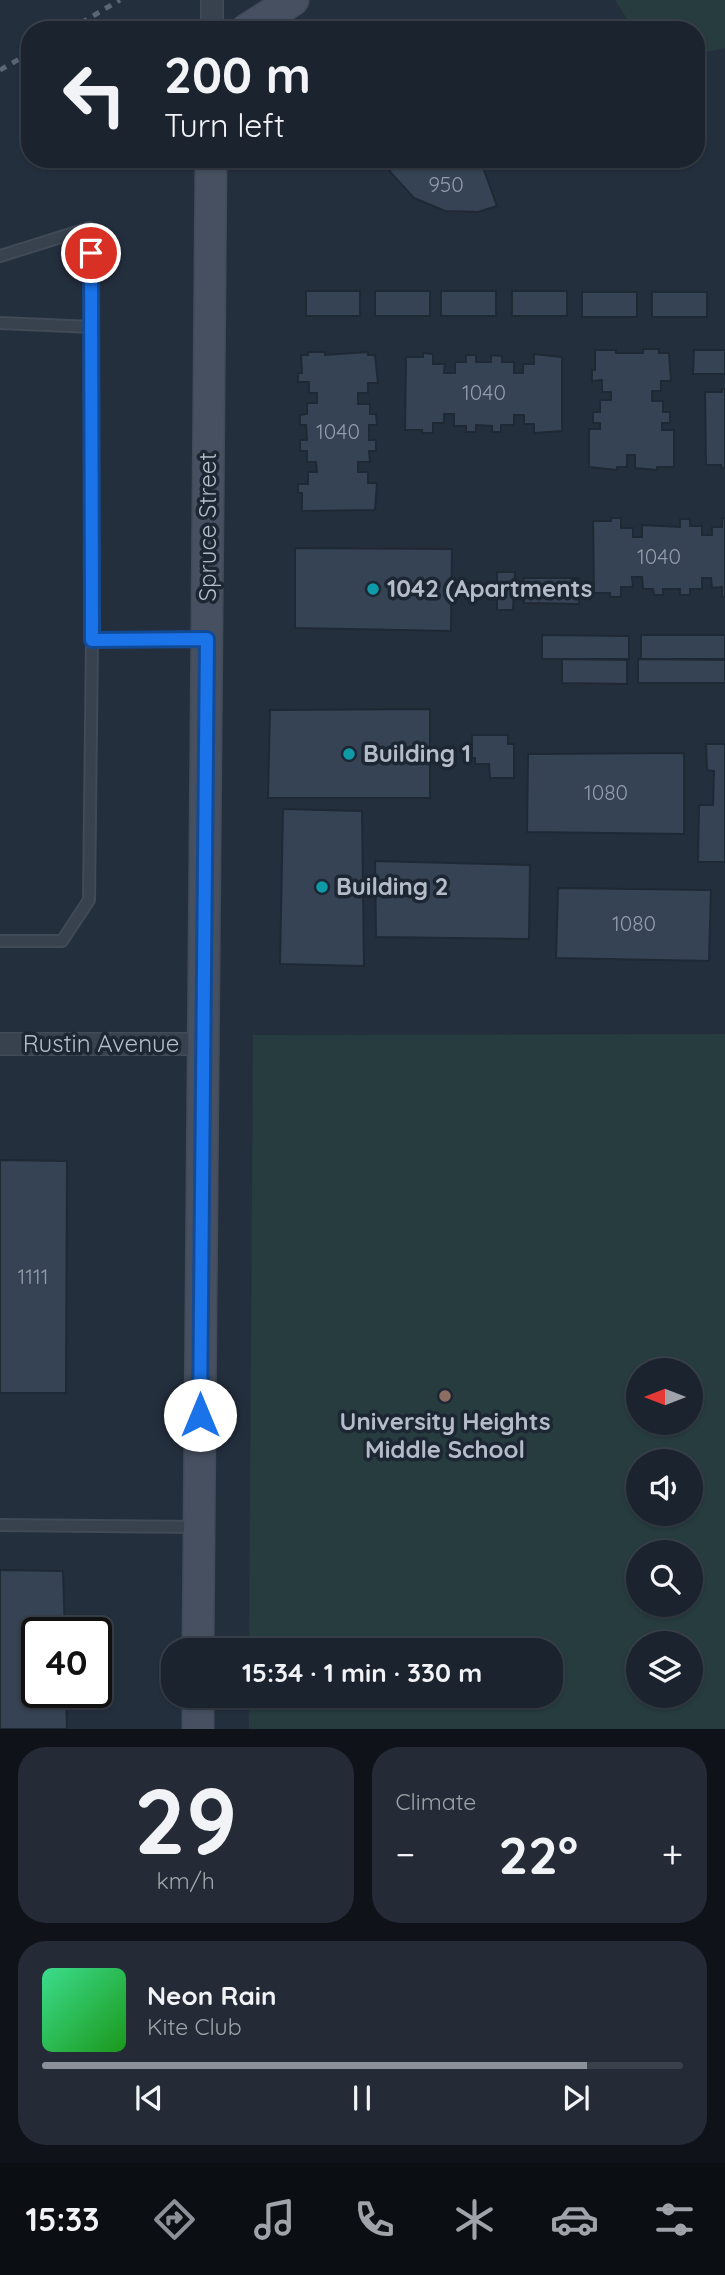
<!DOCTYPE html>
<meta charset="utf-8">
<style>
body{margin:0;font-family:Quicksand,sans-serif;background:#242b36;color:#f1f3f6;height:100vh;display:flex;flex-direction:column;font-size:26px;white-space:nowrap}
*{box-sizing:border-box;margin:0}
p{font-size:23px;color:#a0a4aa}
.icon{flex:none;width:38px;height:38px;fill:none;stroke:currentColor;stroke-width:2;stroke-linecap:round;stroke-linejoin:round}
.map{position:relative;height:1729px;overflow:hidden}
.side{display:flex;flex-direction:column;gap:18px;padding:18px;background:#0f1319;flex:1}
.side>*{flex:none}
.hud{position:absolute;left:21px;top:21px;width:684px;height:147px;border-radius:28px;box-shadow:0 2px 5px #0004,0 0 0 2px #39404a;background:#1b232e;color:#f1f3f6;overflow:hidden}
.needle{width:46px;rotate:270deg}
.tools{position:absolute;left:626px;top:1358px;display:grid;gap:14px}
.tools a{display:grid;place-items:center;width:77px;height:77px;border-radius:50%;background:#1b232e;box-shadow:0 2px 5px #0004,0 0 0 2px #39404a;font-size:35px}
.speed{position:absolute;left:21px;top:1617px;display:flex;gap:14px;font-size:35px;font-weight:700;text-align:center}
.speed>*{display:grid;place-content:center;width:91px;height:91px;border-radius:50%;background:#1b232e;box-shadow:0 2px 5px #0004,0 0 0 2px #39404a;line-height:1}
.speed .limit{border:4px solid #111;border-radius:10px;background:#fff;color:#111}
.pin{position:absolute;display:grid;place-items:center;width:60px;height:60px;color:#fff;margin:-30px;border:4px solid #fff;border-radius:50%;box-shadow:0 2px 7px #0007}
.me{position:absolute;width:77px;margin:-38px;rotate:0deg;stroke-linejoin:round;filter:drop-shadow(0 0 5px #0008)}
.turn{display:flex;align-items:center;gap:24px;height:147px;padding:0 28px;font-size:32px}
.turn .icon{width:91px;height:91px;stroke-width:2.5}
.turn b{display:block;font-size:49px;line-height:60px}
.big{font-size:52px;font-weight:700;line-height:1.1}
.side .widget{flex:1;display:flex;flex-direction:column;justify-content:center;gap:10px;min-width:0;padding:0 24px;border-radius:28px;background:#242b36}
.side .dial{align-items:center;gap:0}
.dial b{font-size:91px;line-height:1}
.song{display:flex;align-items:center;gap:21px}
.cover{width:84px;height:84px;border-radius:10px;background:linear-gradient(135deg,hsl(150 70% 55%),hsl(120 70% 35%))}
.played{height:7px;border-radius:4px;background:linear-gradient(90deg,#8c9099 85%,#39404a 85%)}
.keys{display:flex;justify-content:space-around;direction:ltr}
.heat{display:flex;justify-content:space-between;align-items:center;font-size:38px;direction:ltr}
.side .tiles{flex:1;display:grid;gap:18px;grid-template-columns:1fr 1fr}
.widget:last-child{grid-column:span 2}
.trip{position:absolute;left:161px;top:1638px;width:402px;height:70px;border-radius:28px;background:#1b232e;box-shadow:0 2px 5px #0004,0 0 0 2px #39404a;font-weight:700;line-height:70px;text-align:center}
.dock{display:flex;height:112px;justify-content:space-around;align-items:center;background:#0b0e12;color:#a0a4aa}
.dock .icon{width:49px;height:49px}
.dock .current{color:#8c9099}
.dock b{font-size:32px;color:#f1f3f6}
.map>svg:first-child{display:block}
</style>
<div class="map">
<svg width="725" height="1729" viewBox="0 0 725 1729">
<rect width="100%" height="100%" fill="#242f3e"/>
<!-- green -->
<g fill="#263c3f" fill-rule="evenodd">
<path d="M615 0H725V48L697 54 696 30H634Z"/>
<path d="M725 1034V1729H249V1696H551V1650H249L253 1035ZM639 1370H691V1423H639ZM639 1461H691V1514H639ZM639 1552H691V1605H639ZM639 1643H691V1696H639Z"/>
</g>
<!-- building -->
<g fill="#364354" stroke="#1f2835" stroke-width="2">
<path d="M368 159H480L497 206 478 212 445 211 414 198 391 173 385 161 371 165Z"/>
<rect x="306" y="291" width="54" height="25"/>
<rect x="375" y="291" width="55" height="25"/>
<rect x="441" y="291" width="55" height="25"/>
<rect x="512" y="291" width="55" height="25"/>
<rect x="582" y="292" width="55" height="25"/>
<rect x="652" y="292" width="55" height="25"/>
<path d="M643 349H659V353H669L671 381H661V391H652V401H663V412H670V423H662V430H674V467H657V470L635 468V455H627V467H617V470L589 467V429H600V423H593V412H600V400H611V392H602V380L592 381V370H595V350H616V353H643Z"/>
<path d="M694 350H725V374H693Z"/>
<path d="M308 352H325V355L368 352V355H375L378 383H368V393H358V404H370V414H376L377 425H369V440H376V451H369L370 462H358V472H368V483H377L375 510 302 511V493H298V484H308V472H317L316 462H307V451H300V440H307L306 425H300V415L307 414V403H317V393H309V382H298V373H302L301 355H308Z"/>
<path d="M423 353 433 354V364H445L444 373H455V362H466V355H476V362H491V355L502 356V362H514V373H523V364H534V354L562 357V431L534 433V424H524V415H514V425H501V432H492V426L476 425V432H466V426H454V414H444V423H433V433H422V430H405L406 357H423Z"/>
<path d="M722 389H725V468H721V465H706L705 392H722Z"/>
<path d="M611 518H621V528H633V537H642V525L680 527V519H690V526H702V535H712V527H722V518H725V597H722V587L712 588 711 578H702V589H690V595H680V589H663V595H654L653 589H643L642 577H632L633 587H621V597H610V593H594L593 521H611Z"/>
<path d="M295 548 452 549 451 631 295 628Z"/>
<path d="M497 572H515L513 610H497Z"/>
<path d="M524 578H579V604L524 603V598H519V582H523Z"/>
<path d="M542 635 629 636V659H542Z"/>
<rect x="641" y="635" width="84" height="24"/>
<path d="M562 659 627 660V684L562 683Z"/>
<path d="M638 659 725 660V683H638Z"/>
<path d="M430 709V798H268L270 710Z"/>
<path d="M472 735H508V744H514V778H490L489 764H475V758H472Z"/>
<path d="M706 744H725V862H698L699 805H713L714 771 707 770Z"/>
<path d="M684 753V834L527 832 528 754Z"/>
<path d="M283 809 362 811 364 966 280 964Z"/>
<path d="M375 861 530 865 529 939 376 937Z"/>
<path d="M558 888 711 890 709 961 556 958Z"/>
<path d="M0 1160 67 1161 66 1393H0Z"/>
<path d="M0 1570 63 1571 65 1633H37V1692H66L67 1729H0Z"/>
</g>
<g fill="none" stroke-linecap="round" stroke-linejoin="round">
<!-- lane casing -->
<g stroke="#414a57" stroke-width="14">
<g id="lane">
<path d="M0 256 90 228 93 327 0 323"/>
<path d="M92 640 93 327"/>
<path d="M0 941H62L89 900 92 640 204 639"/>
<path d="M0 1525 196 1527"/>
</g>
</g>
<!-- street casing -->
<g stroke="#414a57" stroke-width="24">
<g id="street">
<path d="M212 0V30"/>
<path d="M0 1044H203"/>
</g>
</g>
<!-- secondary casing -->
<g stroke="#414a57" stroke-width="33">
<g id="secondary">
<path d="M246 30 293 0"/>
<path d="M198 1650 211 159"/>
<path d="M198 1729V1696"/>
</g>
</g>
<!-- lane -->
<use href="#lane" stroke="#38414e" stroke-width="10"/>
<!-- street -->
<use href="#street" stroke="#38414e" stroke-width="21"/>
<!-- secondary -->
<use href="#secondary" stroke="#465061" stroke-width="30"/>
<!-- rail -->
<g stroke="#5a6575" stroke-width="5" stroke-dasharray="7 7" stroke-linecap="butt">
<path d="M69 30 120 0"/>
<path d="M0 70 30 53"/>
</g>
</g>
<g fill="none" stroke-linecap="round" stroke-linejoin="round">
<!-- route casing -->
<g stroke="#114b97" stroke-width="18">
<path id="route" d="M91 253 92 640 207 639 200 1415"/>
</g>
<!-- route -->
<use href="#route" stroke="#1a73e8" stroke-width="12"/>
</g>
<!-- markers -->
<g fill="#0f9aa8" stroke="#1d2633" stroke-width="2.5">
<circle cx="373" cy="589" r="7"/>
<circle cx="349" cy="754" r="7"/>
<circle cx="322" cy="887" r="7"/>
</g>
<circle fill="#8d6e63" stroke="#1d2633" stroke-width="2.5" cx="445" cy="1396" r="7"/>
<g text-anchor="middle" stroke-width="7" stroke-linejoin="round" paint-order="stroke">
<!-- number labels -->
<g font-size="21" fill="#929caa">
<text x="446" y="192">950</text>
<text x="484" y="400">1040</text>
<text x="338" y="439">1040</text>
<text x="659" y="564">1040</text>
<text x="606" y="800">1080</text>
<text x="634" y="931">1080</text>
<text x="33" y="1284">1111</text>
</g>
<!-- street labels -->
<g font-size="24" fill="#b4bcc9" stroke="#1d2633">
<text transform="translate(208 527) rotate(-90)" y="8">Spruce Street</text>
<text x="101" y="1052">Rustin Avenue</text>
</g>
<!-- poi labels -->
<g font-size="24" font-weight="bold" fill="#b4bcc9" stroke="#1d2633" text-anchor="start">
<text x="387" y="597">1042 (Apartments</text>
<text x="363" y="762">Building 1</text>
<text x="336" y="895">Building 2</text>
<text x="445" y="1430" text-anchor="middle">University Heights<tspan x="445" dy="28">Middle School</tspan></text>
</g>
</g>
</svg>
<div class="tools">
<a><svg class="needle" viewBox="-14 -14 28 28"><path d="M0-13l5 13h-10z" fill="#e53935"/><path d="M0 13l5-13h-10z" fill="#a0a4aa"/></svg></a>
<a><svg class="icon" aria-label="sound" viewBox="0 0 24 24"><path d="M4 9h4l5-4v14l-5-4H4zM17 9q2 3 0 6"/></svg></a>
<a><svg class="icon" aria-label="search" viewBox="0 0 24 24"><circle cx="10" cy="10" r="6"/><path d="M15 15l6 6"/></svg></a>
<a><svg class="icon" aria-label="layers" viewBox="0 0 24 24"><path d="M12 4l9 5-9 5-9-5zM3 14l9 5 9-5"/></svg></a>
</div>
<div class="speed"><div class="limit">40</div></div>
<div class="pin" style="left:91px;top:253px;background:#d93025"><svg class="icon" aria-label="arrive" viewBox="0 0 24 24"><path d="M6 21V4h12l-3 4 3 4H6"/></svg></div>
<svg class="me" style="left:200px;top:1415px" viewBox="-20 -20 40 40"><circle r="19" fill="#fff"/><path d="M0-13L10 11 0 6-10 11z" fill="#1a73e8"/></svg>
<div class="trip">15:34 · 1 min · 330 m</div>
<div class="hud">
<div class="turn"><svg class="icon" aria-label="left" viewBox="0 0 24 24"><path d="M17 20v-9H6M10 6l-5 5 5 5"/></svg><div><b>200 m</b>Turn left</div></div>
</div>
</div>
<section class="side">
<div class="tiles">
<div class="widget dial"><b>29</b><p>km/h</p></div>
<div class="widget"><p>Climate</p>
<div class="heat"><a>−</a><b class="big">22°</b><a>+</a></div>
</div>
<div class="widget">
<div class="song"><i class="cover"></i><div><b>Neon Rain</b><p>Kite Club</p></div></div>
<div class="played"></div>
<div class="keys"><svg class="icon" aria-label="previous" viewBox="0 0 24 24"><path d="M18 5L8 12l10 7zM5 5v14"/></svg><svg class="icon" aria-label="pause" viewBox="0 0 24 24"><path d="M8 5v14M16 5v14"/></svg><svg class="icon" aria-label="next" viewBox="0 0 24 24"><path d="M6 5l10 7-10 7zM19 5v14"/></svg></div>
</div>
</div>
</section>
<nav class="dock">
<b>15:33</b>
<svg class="icon current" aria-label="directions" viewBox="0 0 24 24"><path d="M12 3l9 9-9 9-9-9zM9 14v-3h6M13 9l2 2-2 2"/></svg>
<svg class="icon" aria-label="music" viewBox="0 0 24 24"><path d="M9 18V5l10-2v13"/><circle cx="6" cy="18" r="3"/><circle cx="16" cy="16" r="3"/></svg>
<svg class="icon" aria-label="phone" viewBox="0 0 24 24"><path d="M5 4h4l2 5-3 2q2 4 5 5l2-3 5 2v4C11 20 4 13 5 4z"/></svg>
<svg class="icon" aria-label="climate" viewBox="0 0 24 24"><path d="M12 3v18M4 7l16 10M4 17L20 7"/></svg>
<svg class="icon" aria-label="car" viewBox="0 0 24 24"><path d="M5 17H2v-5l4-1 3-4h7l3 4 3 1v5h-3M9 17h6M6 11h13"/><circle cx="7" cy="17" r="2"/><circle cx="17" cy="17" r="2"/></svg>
<svg class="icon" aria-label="filters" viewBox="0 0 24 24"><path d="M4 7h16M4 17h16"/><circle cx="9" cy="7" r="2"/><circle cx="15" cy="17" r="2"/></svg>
</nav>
